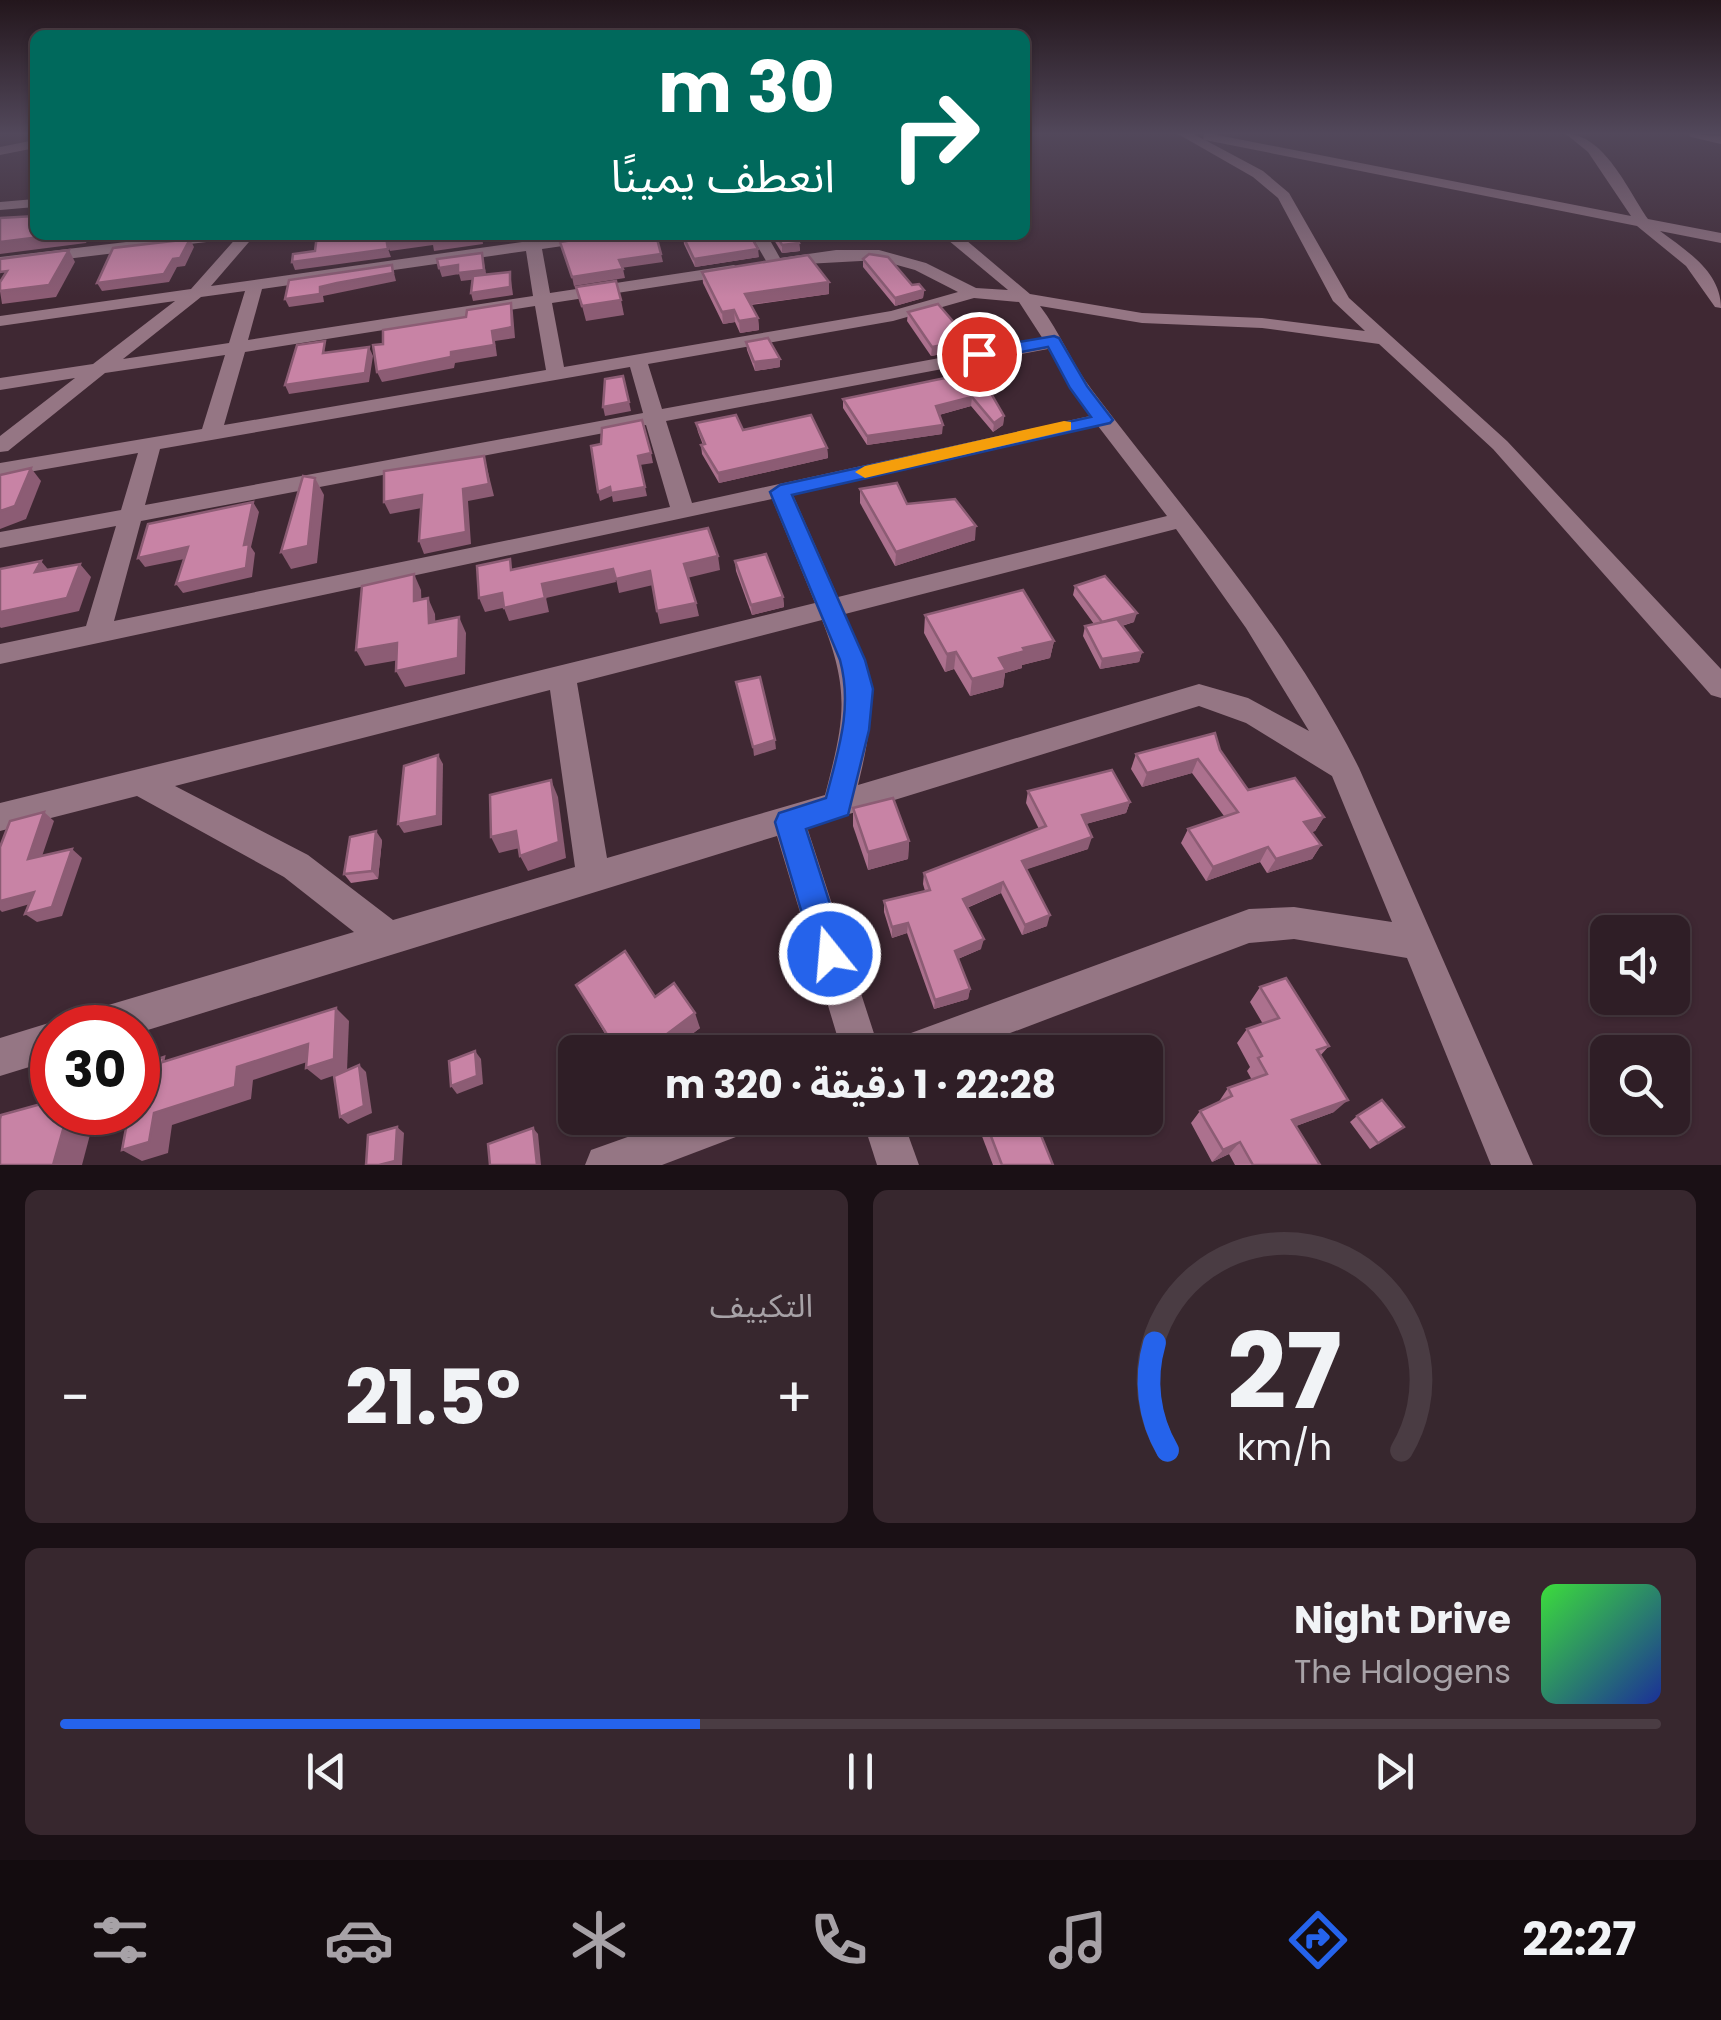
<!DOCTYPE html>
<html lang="ar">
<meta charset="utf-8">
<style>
body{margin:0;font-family:Poppins,"Noto Sans Arabic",sans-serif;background:#37272e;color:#f1f3f6;direction:rtl;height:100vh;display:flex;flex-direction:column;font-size:38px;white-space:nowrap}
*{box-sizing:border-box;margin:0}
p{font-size:32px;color:#a7a2a7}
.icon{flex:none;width:55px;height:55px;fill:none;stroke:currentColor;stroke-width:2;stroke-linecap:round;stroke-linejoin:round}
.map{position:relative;height:1165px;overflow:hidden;direction:ltr}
.side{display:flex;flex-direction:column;gap:25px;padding:25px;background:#1a1015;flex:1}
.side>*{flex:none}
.hud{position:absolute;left:30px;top:30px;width:1000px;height:210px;border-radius:15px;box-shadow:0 2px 8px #0004,0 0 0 2px #4a3c43;direction:rtl;background:#00695c;color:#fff;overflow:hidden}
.buttons{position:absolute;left:1590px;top:915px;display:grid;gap:20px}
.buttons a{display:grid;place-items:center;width:100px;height:100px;border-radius:15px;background:#2f1e26;box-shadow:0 2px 8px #0004,0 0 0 2px #4a3c43;font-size:50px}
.speed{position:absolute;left:30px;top:1005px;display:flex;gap:20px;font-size:50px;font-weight:700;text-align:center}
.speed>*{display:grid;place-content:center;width:130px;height:130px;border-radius:50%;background:#2f1e26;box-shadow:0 2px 8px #0004,0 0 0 2px #4a3c43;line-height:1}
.speed .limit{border:15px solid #d22;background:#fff;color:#111}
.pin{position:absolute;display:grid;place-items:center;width:85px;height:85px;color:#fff;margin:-42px;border:5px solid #fff;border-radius:50%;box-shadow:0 2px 10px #0007}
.me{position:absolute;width:110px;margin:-55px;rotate:343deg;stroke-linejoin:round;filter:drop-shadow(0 0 8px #0008)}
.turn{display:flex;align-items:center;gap:35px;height:210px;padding:0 30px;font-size:45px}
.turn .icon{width:130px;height:130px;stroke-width:2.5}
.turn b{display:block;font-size:70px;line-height:85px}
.big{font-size:75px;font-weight:700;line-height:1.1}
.side .tile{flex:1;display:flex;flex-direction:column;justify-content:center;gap:15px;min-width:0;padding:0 35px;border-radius:15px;background:#37272e}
.side .dial{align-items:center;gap:0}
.dial svg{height:260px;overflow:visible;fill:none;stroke:#4a3c43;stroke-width:7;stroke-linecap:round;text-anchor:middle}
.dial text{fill:#f1f3f6;stroke:none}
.song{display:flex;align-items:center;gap:30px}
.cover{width:120px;height:120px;border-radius:15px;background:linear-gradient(135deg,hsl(120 70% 55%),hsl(230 70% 35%))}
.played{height:10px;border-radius:5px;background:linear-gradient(90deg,#2563eb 40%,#4a3c43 40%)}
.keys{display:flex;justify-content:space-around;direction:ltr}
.heat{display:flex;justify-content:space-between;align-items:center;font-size:55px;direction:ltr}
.side .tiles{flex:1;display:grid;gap:25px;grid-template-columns:1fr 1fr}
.tile:last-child{grid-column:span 2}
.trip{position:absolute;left:558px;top:1035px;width:605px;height:100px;border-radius:15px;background:#2f1e26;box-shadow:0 2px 8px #0004,0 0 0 2px #4a3c43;font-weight:700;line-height:100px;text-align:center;direction:rtl}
.menu{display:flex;height:160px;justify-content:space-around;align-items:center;background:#130c0f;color:#a7a2a7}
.menu .icon{width:70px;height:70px}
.menu .on{color:#2563eb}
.menu b{font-size:45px;color:#f1f3f6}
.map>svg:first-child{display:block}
</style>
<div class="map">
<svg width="1721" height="1165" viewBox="0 0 1721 1165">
<rect width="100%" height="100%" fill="#3f2833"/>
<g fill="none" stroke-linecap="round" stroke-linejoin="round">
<!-- minor -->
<g fill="#957684" fill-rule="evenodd">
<path d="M1178 134H1193L1203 139 1204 134H1212L1631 216 1588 152 1566 134C1604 134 1628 190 1648 219L1721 233V243L1660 231C1687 251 1721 272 1721 308L1715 307 1686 266 1637 226 1205 140 1263 171 1289 193 1349 298 1507 441 1721 669V698L1711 695 1493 449 1379 344 1262 328 1142 323 1040 306C1060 332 1072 364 1092 390 1185 513 1290 629 1359 768L1533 1165H1491L1407 958 1294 939 1249 943 960 1052H892L898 1039 911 1033 1249 909 1294 907 1392 922 1332 776 1246 723 1199 706 807 827 880 1052H842L777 836 138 1033V1028H77L82 1015 95 1009 354 932 284 877 137 796 0 831V803L815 603 772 499 0 664V644L86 626 116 526 0 548V532L121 510 138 453 0 477V463L202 429 225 355 105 373 8 451 0 452V436L75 378 0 390V378L93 364 175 301 0 326V316L191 289 239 235H255L211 286 571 235H612L604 240 542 249 550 293 734 265 742 270 734 275 552 303 564 367 891 311 958 292 915 270 879 260 769 266 751 235H767L780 258 836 250H879L926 263 976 288 1008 290 942 235H960L1030 294 1142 313 1262 318 1365 331 1333 301 1278 198 1253 177ZM526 251 533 296 248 340 262 289ZM245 291 229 343 123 359 201 297ZM974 298 1019 302 1043 339 662 409 648 364 893 321ZM535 306 546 370 224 425 245 352ZM1048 349 1090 416 692 503 666 421ZM630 367 643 413 145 505 160 449ZM646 425 670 507 114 621 141 521ZM1098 426 1167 516 838 597 793 495ZM1176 529 1246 628 1309 731 1248 698 1199 684 858 785C876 711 876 684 845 614ZM822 620C851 693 844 721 825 795L607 858 577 683ZM550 690 575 867 393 920 308 855 175 786Z"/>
<path d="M1689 134 1721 136V144L1691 137Z"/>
<path d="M35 140V148L0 155V147Z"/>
<path d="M35 199V207L0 210V202Z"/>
<path d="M185 235H231L223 240 0 267V257Z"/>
<path d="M52 1022 65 1028H52V1060L0 1076V1038Z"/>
<path d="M681 1118H755L749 1132 662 1165H585L591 1150Z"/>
<path d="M862 1118H902L919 1165H877Z"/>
</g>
</g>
<!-- wall -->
<g fill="#ac718e">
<path d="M771 235H795L799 243 800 251 782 253Z"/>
<path d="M683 236 759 257 695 267 684 244Z"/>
<path d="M863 259 912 285 924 290 923 298 895 306 863 267Z"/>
<path d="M702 272 829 282V294L751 305 758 318 759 330 740 333 735 322 723 324 703 283Z"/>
<path d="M908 312 968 349 931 356 907 321Z"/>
<path d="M746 342 780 367 755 371 747 350Z"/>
<path d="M945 364 1000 389 990 391 1004 416 1003 425 993 432 971 406 939 415 942 434 867 445 843 408V399L949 378 944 372Z"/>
<path d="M696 423 743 430 827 448 828 458 719 483 702 454 701 445H703L698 432Z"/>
<path d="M860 489 907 504 975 540 895 566 860 503Z"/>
<path d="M735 561 783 597 784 607 752 615 736 571Z"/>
<path d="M1075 586 1134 622 1122 626 1142 652 1139 662 1100 669 1083 636 1085 626 1094 624 1073 595Z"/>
<path d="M925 615 1054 641 1050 658 1022 665V668L1005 673 1003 687 970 696 954 669 945 672 924 633Z"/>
<path d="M1220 750 1248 790 1324 817 1315 831 1312 832 1321 845 1312 859 1267 873 1260 862 1206 881 1181 843 1188 829 1224 816 1192 773 1142 787 1131 769 1136 754Z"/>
<path d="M1028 791 1130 802 1126 813 1086 824 1088 849 1026 869 1047 926 1022 935 1001 893 967 908 981 949 958 959 970 989 968 999 934 1009 907 933 892 938 884 912V901L925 891 923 884 924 873 1039 829 1026 803Z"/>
<path d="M853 808 909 841 908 859 868 870 853 826Z"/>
<path d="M382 840 378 879 351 883 344 874Z"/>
<path d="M576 985 655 997 700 1028 668 1052H616Z"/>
<path d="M1260 987 1329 1046 1320 1056 1334 1112 1296 1126 1320 1165H1235L1229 1154 1212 1162 1191 1123 1200 1111 1218 1103 1228 1088 1252 1080 1247 1071 1250 1067 1237 1043 1247 1029 1263 1024 1250 1002Z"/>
<path d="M1357 1116 1395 1133 1370 1149 1350 1122Z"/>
<path d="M975 1118H1034L1053 1165H993Z"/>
</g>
<!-- shaded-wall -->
<g fill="#8c5c74">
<path d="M56 235H90L86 243 0 254V242Z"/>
<path d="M124 235H161L125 238Z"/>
<path d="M482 235 483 244 434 251 433 245 390 251 387 243 430 237Z"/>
<path d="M190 239 194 247 185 266 177 267 169 282 102 291 97 283 173 259Z"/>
<path d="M799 243 800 251 782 253V245Z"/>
<path d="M388 249 391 257 295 270 292 262Z"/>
<path d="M758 249 759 257 695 267 694 259Z"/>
<path d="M69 250 75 262 56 297 2 304 0 291Z"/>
<path d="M482 253 487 278 461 281 459 274 442 277 439 268Z"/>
<path d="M661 254 663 262 621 268 619 260Z"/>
<path d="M392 265 396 281 323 296 324 302 289 307 285 299Z"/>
<path d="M623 269 625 278 574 286 572 277Z"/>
<path d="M510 272 513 295 473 301 471 293Z"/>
<path d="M829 282V294L746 305 745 294Z"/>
<path d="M924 290 923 298 895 306V298Z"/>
<path d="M621 300 624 315 586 321 582 306Z"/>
<path d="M511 303 513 313 515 338 495 341 497 356 455 363 454 368 382 382 377 372 451 352 492 331Z"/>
<path d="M734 310 735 322 723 324 722 312Z"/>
<path d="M758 318 759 330 740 333 739 321Z"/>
<path d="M969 340 968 349 931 356 932 347Z"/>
<path d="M369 347 373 356 369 382 289 394 285 385Z"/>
<path d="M780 359V367L755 371 754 362Z"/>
<path d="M1001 380 1000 389 984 392 985 383Z"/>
<path d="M972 397 971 406 935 416 936 406Z"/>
<path d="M629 402 631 411 605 416 603 407Z"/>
<path d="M1004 416 1003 425 993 432 994 423Z"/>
<path d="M943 425 942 434 867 445V436Z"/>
<path d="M827 448 828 458 719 483 718 473Z"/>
<path d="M651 453 653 463 640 465 638 456Z"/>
<path d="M484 456 494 496 468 501 471 544 424 554 419 541 463 489Z"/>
<path d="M31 468 41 481 26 519 0 529V511Z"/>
<path d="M315 478 324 495 317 563 291 569 281 552Z"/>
<path d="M610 487H645L647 496 613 502 612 496 600 501 598 492Z"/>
<path d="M422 495 427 507 390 514 384 502Z"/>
<path d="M253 502 259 512 251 547 255 553 252 577 183 593 176 584 244 545Z"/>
<path d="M976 526 975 540 895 566 896 552Z"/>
<path d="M188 547 194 557 145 567 138 558Z"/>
<path d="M718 556 720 570 687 578 684 564Z"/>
<path d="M41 561 52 574 35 572Z"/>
<path d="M80 564 91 577 79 611 1 628 0 627V608Z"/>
<path d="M613 569 616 582 546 598 549 612 509 621 504 608 542 584Z"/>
<path d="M650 571 653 585 619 593 616 579Z"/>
<path d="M414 574 421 590 422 617 414 601Z"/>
<path d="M502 593 507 607 485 612 479 598Z"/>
<path d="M783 597 784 607 752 615 751 605Z"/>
<path d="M428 598 435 614 436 639 429 623Z"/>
<path d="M696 603 699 616 660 624 657 611Z"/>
<path d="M1137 613 1134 622 1100 632 1102 622Z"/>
<path d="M459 617 466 633 465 674 405 687 396 671Z"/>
<path d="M1054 641 1050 658 1022 665V668L1005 673 1003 687 970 696 972 679 999 658 1023 648Z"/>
<path d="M397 643 405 659 365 666 356 650Z"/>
<path d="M956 652 954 669 945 672 947 654Z"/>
<path d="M1142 652 1139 662 1100 669 1102 659Z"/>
<path d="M775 740 776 749 754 756 753 747Z"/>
<path d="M438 755 443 764 442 825 404 833 398 824Z"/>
<path d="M1198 759 1192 773 1142 787 1147 773Z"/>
<path d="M551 780 558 797 566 858 528 871 520 856Z"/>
<path d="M1130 802 1126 813 1078 826 1082 815Z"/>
<path d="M44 812 54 821 38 868 28 859Z"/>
<path d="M1324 817 1315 831 1296 836 1304 822Z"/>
<path d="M376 831 382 840 378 879 372 871Z"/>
<path d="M516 831 524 847 499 853 491 837Z"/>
<path d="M1092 837 1088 849 1019 872 1022 861Z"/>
<path d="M909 841 908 859 868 870V852Z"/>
<path d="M1321 845 1312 859 1267 873 1276 859Z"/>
<path d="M1268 847 1260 862 1206 881 1213 867Z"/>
<path d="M72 849 82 858 62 916 37 922 25 914Z"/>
<path d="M1003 882 1001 893 961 910 963 899Z"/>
<path d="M34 892 44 900 2 912 0 910V901Z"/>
<path d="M1050 915 1047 926 1022 935 1025 925Z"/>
<path d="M908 923 907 933 892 938V927Z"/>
<path d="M984 939 981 949 953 961 955 951Z"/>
<path d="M970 989 968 999 934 1009 935 1000Z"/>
<path d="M336 1008 349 1021 347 1071 321 1080 306 1068Z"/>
<path d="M695 1013 700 1028 668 1052H643Z"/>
<path d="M308 1044 322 1057 253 1080 251 1099 172 1125 168 1153 142 1161 122 1150 154 1113 237 1067Z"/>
<path d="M475 1051 481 1059 483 1084 457 1094 451 1086Z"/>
<path d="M359 1065 366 1072 372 1113 348 1124 340 1117Z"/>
<path d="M1348 1100 1334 1112 1280 1132 1292 1120Z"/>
<path d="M68 1112H96L82 1165H53Z"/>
<path d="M397 1127 404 1133 402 1165H379Z"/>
<path d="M533 1128 538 1134 541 1165H537Z"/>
<path d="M1240 1142 1229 1154 1212 1162 1223 1150Z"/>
</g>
<!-- building -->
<g fill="#c883a5" stroke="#8c5c74" stroke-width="2.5">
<path d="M35 216V235H56L0 242V218Z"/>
<path d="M317 235H480V236L432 243 430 237 387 243 388 249 292 262 293 254 315 251Z"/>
<path d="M604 235H656L661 254 619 260 623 269 572 277 560 242Z"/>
<path d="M694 235H750L758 249 694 259 683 236Z"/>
<path d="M776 235H795L799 243 782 245Z"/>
<path d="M190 239 180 258 173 259 164 274 97 283 113 248Z"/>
<path d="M69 250 49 285 0 291V282L7 271 0 272V259Z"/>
<path d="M482 253 484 270 458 273V265L439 268 437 259Z"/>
<path d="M869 254 888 257 912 285 919 284 924 290 895 298 863 259Z"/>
<path d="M808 255 829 282 745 294 758 318 739 321 734 310 722 312 702 272Z"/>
<path d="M392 265 393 273 337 283 320 287V294L285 299 289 280Z"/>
<path d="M510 272V287L471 293 473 276Z"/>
<path d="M616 281 621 300 582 306 576 287Z"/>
<path d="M511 303 512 327 492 331 494 345 451 352V357L377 372 373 345 383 344V330L466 317 467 310Z"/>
<path d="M938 304 969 340 932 347 908 312Z"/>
<path d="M768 338 780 359 754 362 746 342Z"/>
<path d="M325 341 323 353 369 347 365 373 285 385 297 345Z"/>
<path d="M982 357 1001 380 985 383 1004 416 994 423 972 397 936 406 943 425 867 436 843 399 955 376 945 364Z"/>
<path d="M623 376 629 402 603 407 605 379Z"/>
<path d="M736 415 743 430 811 415 827 448 718 473 701 445 705 444 696 423Z"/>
<path d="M642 420 651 453 638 456 645 487 611 493 610 487 598 492 591 446 601 444 602 428Z"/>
<path d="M484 456 489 484 463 489 466 532 419 541 422 495 384 502V471Z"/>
<path d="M31 468 15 506 0 511V475Z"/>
<path d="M303 476 315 478 308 546 281 552Z"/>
<path d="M897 483 907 504 955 499 976 526 896 552 860 489Z"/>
<path d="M253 502 244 545 249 544 246 568 176 584 188 547 138 558 148 524Z"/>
<path d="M708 528 718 556 684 564 696 603 657 611 650 571 616 579 613 569 542 584 545 598 504 608 502 593 479 598 477 566 510 559 511 570Z"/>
<path d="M766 554 783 597 751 605 735 561Z"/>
<path d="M41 561 35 572 80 564 67 598 0 612V569Z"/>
<path d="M414 574V601L428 598 429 623 459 617 458 658 396 671 397 643 356 650 362 586Z"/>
<path d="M1105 576 1137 613 1102 622 1075 586Z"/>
<path d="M1023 590 1054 641 1023 648 1025 651 999 658 1006 670 972 679 956 652 947 654 925 615Z"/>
<path d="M1117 619 1142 652 1102 659 1085 626Z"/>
<path d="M760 677 775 740 753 747 736 682Z"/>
<path d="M1215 733 1220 750 1248 790 1295 778 1324 817 1304 822 1321 845 1276 859 1268 847 1213 867 1188 829 1238 812 1198 759 1147 773 1136 754Z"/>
<path d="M438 755 437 816 398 824 404 766Z"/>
<path d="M1112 770 1130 802 1082 815 1092 837 1022 861 1050 915 1025 925 1003 882 963 899 984 939 955 951 970 989 935 1000 908 923 892 927 884 901 930 890 924 873 1046 826 1028 791Z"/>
<path d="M551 780 559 842 520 856 516 831 491 837 490 795Z"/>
<path d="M893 798 909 841 868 852 853 808Z"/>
<path d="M44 812 28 859 72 849 52 907 25 914 34 892 0 901V847L10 821Z"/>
<path d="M376 831 372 871 344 874 350 837Z"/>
<path d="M625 951 655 997 674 983 695 1013 643 1052H618L576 985Z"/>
<path d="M1286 978 1329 1046 1317 1050 1348 1100 1292 1120 1320 1165H1253L1240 1142 1223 1150 1200 1111 1232 1096 1228 1088 1267 1074 1258 1058 1262 1056 1247 1029 1279 1018 1260 987Z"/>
<path d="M336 1008 334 1059 306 1068 308 1044 237 1067 235 1087 154 1113 149 1142 122 1150 129 1112H138V1066L164 1057 163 1062Z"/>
<path d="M475 1051 477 1076 451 1086 449 1061Z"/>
<path d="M359 1065 364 1106 340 1117 334 1076Z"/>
<path d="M1382 1100 1404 1127 1378 1143 1357 1116Z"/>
<path d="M52 1101V1112H68L53 1165H0V1119L1 1115Z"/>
<path d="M984 1118H1034L1053 1165H1002Z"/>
<path d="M397 1127 395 1161 379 1165H366L368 1135Z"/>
<path d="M533 1128 537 1165H490L488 1144Z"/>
</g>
<!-- sky -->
<linearGradient id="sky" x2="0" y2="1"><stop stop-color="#23161c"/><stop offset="0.45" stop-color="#52485b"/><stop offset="1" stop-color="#52485b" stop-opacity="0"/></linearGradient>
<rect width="1721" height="297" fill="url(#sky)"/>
<!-- route -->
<path fill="#2563eb" stroke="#184099" stroke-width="2.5" d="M1054 336 1059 338 1087 386 1113 420 1110 423 792 495 865 660 873 689 869 730 848 815 806 829 846 954 842 965 830 969 819 965 814 954 775 822 779 813 826 798C838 751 853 708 840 660L770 492 780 485 1091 417 1070 388 1048 347 979 360 970 354 979 349Z"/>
<!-- slow -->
<path fill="#f59e0b" d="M1064 421 1071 422V430L865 478 855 472 865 466Z"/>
</svg>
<div class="buttons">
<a><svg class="icon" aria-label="sound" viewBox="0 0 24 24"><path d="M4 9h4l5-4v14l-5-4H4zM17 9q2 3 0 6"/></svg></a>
<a><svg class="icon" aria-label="search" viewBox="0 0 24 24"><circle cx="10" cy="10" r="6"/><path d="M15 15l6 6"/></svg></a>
</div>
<div class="speed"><div class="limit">30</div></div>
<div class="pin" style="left:979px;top:354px;background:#d93025"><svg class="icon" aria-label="arrive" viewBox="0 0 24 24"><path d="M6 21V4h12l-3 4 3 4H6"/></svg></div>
<svg class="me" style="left:830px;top:954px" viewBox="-20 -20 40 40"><circle r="17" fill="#2563eb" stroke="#fff" stroke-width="3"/><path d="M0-11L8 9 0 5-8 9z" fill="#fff"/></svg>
<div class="trip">22:28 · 1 دقيقة · 320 m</div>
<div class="hud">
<div class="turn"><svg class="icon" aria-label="right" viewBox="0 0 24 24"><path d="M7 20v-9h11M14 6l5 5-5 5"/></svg><div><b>30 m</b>انعطف يمينًا</div></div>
</div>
</div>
<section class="side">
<div class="tiles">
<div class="tile dial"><svg viewBox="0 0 100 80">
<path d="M14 69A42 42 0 1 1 86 69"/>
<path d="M14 69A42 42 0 0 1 10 36" stroke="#2563eb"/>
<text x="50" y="56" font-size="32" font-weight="700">27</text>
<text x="50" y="72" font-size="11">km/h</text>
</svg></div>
<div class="tile"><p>التكييف</p>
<div class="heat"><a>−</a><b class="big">21.5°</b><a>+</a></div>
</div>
<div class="tile">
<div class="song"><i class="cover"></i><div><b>Night Drive</b><p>The Halogens</p></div></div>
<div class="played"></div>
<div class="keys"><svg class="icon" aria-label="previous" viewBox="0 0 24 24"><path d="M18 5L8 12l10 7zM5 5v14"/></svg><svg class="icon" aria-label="pause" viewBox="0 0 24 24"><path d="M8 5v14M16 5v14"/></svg><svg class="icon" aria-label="next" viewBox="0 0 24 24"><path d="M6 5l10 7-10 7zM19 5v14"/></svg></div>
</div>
</div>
</section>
<nav class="menu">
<b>22:27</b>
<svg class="icon on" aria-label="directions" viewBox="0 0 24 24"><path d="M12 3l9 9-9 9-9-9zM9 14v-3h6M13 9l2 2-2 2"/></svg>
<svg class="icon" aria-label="music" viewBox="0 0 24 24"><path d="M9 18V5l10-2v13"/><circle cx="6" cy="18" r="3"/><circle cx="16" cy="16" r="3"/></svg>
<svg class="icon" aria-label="phone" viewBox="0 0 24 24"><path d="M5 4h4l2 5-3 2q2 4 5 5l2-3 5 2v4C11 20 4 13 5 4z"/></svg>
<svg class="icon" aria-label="climate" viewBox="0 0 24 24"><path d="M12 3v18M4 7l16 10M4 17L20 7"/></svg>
<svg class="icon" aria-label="car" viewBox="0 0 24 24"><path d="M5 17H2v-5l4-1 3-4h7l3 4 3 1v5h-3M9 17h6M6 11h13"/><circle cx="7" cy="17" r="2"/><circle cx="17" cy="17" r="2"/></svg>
<svg class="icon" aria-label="filters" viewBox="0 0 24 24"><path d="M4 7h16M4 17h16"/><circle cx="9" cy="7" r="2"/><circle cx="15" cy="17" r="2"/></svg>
</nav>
